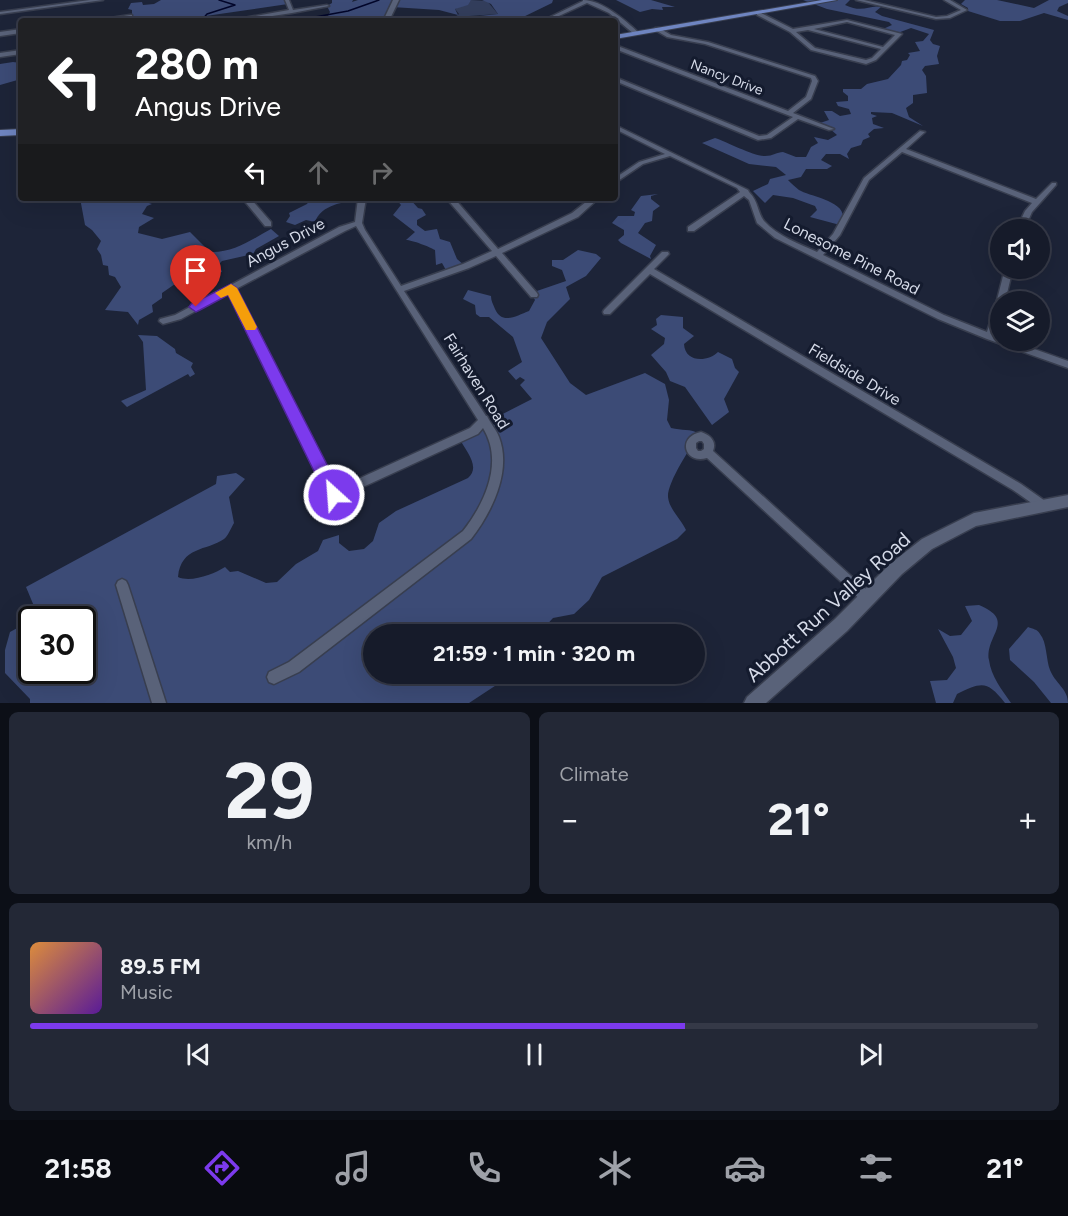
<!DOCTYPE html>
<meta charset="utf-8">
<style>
body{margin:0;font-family:Figtree,sans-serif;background:#232836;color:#f1f3f6;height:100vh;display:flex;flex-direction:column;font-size:22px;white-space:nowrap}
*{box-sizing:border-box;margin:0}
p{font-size:20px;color:#9ea1a8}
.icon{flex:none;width:33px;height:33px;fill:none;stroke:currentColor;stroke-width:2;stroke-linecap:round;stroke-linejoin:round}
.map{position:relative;height:703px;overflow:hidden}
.details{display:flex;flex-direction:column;gap:9px;padding:9px;background:#0c0f17;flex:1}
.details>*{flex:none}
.top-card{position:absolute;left:18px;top:18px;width:600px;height:183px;border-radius:6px;box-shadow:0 6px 24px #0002,0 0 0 2px #353947;background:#202124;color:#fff;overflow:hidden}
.buttons{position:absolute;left:990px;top:219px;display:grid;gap:12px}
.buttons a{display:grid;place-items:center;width:60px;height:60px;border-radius:50%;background:#161b2a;box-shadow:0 6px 24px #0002,0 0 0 2px #353947;font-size:30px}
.speed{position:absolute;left:18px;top:606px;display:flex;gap:12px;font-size:30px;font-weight:700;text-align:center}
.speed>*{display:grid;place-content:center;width:78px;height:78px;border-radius:50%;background:#161b2a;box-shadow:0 6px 24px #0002,0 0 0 2px #353947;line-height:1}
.speed .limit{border:3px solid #111;border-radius:9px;background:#fff;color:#111}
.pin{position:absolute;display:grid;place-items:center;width:51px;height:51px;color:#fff;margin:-62px -26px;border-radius:50% 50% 50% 0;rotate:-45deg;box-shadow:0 0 6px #0007}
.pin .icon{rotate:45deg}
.me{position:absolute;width:66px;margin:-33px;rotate:334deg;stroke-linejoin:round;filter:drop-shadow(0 0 4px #0008)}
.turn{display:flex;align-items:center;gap:21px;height:126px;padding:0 18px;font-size:27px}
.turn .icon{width:78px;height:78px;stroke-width:2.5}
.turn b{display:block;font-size:42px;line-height:51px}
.lanes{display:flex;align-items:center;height:57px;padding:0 18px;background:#0003;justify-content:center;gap:30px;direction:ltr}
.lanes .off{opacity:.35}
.big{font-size:45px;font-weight:700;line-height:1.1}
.details .tile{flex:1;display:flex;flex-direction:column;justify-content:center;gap:9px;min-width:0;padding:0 21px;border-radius:9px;background:#232836}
.details .dial{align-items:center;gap:0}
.dial b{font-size:78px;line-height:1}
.song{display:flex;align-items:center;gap:18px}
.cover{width:72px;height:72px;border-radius:9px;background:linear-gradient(135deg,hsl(30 70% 55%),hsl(270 70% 35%))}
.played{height:6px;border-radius:3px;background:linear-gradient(90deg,#7c3aed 65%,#353947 65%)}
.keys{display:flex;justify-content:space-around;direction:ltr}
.heat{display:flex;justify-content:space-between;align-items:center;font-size:33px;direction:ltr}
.details .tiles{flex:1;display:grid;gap:9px;grid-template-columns:1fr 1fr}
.tile:last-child{grid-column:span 2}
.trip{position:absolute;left:363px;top:624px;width:342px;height:60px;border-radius:30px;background:#161b2a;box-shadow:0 6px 24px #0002,0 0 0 2px #353947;font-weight:700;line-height:60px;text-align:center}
.tabs{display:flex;height:96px;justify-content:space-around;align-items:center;background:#090b11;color:#9ea1a8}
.tabs .icon{width:42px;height:42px}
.tabs .active{color:#7c3aed}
.tabs b{font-size:27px;color:#f1f3f6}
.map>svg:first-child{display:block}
</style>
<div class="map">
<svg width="1068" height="703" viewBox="0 0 1068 703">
<rect width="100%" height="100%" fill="#1d2438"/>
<!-- green -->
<path fill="#333e5c" d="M471 0 487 1 498 14 455 17 459 14 455 9Z"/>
<!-- forest -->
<g fill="#3c4b76">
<path d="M161 0H286L288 4 171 21 161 19 137 21 129 16 132 14V10L128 9 131 3 142 2 143 5 154 4Z"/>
<path d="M332 0H353L352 2 358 0H471L468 5 455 9 458 15 439 10 392 7 384 21H284L328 16 330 12 327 6 332 3Z"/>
<path d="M482 0H553L552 3 517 20 501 19 502 21H472L461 18 498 14 491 4Z"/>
<path d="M616 0H651L675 7H662L663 10 652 9 640 12Z"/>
<path d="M803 0H850L845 5C864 14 869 4 881 7L875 12 882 16 934 30 930 40 933 44 940 46 937 56 939 64 925 66 922 70 926 76 927 93 913 95V103L906 108 909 117 923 126 892 113 871 112V114L877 116 872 118 873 124 884 128 874 129 868 134 870 137 863 140 861 145 851 148 847 154 849 159 840 154H826L821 160 832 166 827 169H806L801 177 788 180C791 183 795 187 799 190 810 197 855 202 840 225L810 217 817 210 815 206 793 198 773 195 765 203 753 191 768 184 770 179 786 175 776 167 749 164 702 143 715 138C727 142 753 156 765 156 773 156 777 152 783 152L796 157H806L811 147 818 143 814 137 828 140 837 135 829 128 817 124 829 120 824 111H832L840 116 851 114 849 109 838 106 836 102 848 101V96L843 92V89H861L867 84 888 79 901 65 902 61 907 60 910 55 908 53 920 51 915 42 923 41 929 34 911 28 895 34 883 29 892 25 889 22 827 9Z"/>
<path d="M965 0H997L1034 8 1049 0H1068V3L1059 7 1057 11 1068 16V20L1044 13 1020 21H1000L968 11V8L961 4Z"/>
<path d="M13 62 21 63V79L0 85V64Z"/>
<path d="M658 194 651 196V199L660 206 653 211 652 221 645 223 638 233 656 245 650 256 651 259 621 243 618 240 624 235V230L612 223 618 216H634L635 212 631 210 641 196Z"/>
<path d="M80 198H133L152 204 147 206 142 214 154 218 139 227 138 233 162 239 190 232 210 252C233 253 251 240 271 229L279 236 256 249 253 254 222 261 219 264 222 272 202 274 190 283 175 284 162 293V298L152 305 153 312 139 320 138 325 128 312 105 310 121 287 115 277 109 275 108 266 103 265 101 255 97 249 101 241 92 230 85 225Z"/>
<path d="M311 198H361L359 201C344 201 321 205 315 222L306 220 295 225 286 222 290 216 289 213 307 204Z"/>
<path d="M395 198H409L418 208 422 209 426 215 417 220V225L425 231 437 229 440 239 450 242 457 259 465 266 447 272 442 263 436 265 435 250C430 247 412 240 406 240L415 232 393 215 401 205Z"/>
<path d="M578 250 596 254 601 258 586 276 566 287 570 299 547 322 541 338 570 383 586 395 645 373 665 384 669 400 667 420 671 428C682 431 690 428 700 434 691 446 667 483 668 497 669 509 681 519 686 530L677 539 602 577 589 600 574 614 553 618 540 632 535 634H374V674H509L504 680 469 703H30V699L5 673V650L10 632 32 620V670H82V620H32L36 611 26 587 216 484 217 476 236 473 245 479 229 497 234 523C231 528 228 536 224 539 207 551 181 546 178 577 191 583 214 574 225 567L230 572 238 571 266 583 277 582 296 564 318 551 323 540 339 535V543L349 551 364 549 373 541 379 523 396 511 468 478C481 467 466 451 459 438L460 436 532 399 520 385 525 380 520 377 516 380 508 371 522 362 513 337 489 317H480L476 314 475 305 463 299 468 290 491 296C491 301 493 304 495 309 502 325 516 316 529 311L535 300 531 293 566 281 562 270 552 266V260H563Z"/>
<path d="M661 315 683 317V328L694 336 684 344C685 363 708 362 718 352L732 359 735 368 739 372 724 399 729 412 712 425 685 387 670 381 666 372 651 355 664 344 665 338 651 329 657 325 656 319Z"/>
<path d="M138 335 157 336 175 349 176 353 193 363 191 367 195 374 190 377 188 374 127 407 121 401 146 390 143 342Z"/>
<path d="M979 605C1017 621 985 635 989 660 991 676 1002 690 1011 703H1005C987 680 982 682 957 694L953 703H936L930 681 947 680 956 668 953 657 938 629 950 636 961 635 972 621 965 606Z"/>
<path d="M1028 627C1033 629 1037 629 1040 634 1047 642 1046 660 1050 670 1055 683 1068 689 1068 703H1051L1034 682 1010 660 1009 649Z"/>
</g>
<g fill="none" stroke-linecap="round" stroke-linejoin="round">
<!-- stream -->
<g stroke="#02062a" stroke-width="1.5">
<path d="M201 21 207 14 235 5 219 0"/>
<path d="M293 21 348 11 379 0"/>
</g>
<!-- street casing -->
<g stroke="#383e4f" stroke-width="3">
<g id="street">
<path d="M90 0H103L0 14V12Z"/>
<path d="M285 0H289L293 10 327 5 329 6 292 13 239 21H227L289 10Z"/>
<path d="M583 0C602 0 625 20 639 33L634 34 609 13 587 3 548 21H542L583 1Z"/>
<path d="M856 0H864L936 17 947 16 961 10 944 0H950L967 10 950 18 936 19Z"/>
<path d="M757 13H761L793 29 847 20 902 34 876 60 866 64 811 50 790 32 757 15ZM847 22 895 35 883 47 814 29ZM808 30 881 49 872 58 866 60 815 48 796 32Z"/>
<path d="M130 15H132V17L104 21H91Z"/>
<path d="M655 28H659L671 35 708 42 815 76 818 81 811 99 793 113 834 129 829 130 798 119 771 138 758 140 615 81V77L617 78 759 136 767 135 793 117 615 49V45L788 111 806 97 812 81 811 78 705 44 667 37 655 30Z"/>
<path d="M21 29V33L0 36V32Z"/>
<path d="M21 50V54L0 57V53Z"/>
<path d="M615 125 748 190 749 192C759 202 757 212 764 221 777 236 800 244 817 252L833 234 864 178 920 131 925 132 906 149 1036 199 1052 183H1056V185L1032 212 1024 230H1016L1025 211 1032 203 902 152 869 180 840 235 823 255 944 315 987 332 997 300 1005 268H1013L1005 302H1000V315L995 335 1000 337V340H1009L1068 361V368L987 339 938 319 775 238 757 223 749 200 744 196 694 231H688V227L740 192 737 188 670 156 643 164 615 183V178L639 162 665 154 615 129Z"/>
<path d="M242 198H250L271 222V226H265Z"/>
<path d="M358 198H366L362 223 365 230 401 286 463 264 492 251 446 198H454L498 249 572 213 591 198H599L578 217 502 253 537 293 538 295 537 297H531L496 256 469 268 404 291 486 416H487C490 423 496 429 499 437 512 471 492 512 471 539L299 672 274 684 269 682 267 677 269 672 289 662 463 531C485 503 504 462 483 428L478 434 339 498 333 518 329 520 325 518 323 515 329 495 229 293 181 319 163 324 159 321 160 319 175 315 339 227 355 222ZM356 226 478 420 470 428 336 489 236 289 345 231Z"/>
<path d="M662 252H668L669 254 654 269 1021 484 1048 503 1049 506 1048 509 1044 511 1040 509 1013 490 650 274 610 314H604L603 312 604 310Z"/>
<path d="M701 432C710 435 717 441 713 451L871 594 873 598 871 602 867 604 863 602 707 458C685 465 676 437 701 432ZM699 441H702L704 444V449L701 451H698L696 448V443Z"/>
<path d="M122 579 126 581 128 585 166 703H152L116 585 118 581Z"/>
</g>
</g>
<!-- secondary casing -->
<g stroke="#383e4f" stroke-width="3">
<g id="secondary">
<path d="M393 0H399L389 21H383Z"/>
<path d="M1068 495V507L976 526 932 549 902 574 847 631 766 703H744L747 697 835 619 890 564 922 539 974 513Z"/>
</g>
</g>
<!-- primary casing -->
<g stroke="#383e4f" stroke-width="2">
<g id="primary">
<path d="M822 0H837L615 39V35Z"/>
<path d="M21 129V135L0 136V130Z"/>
</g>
</g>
<!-- street -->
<use href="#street" fill="#596279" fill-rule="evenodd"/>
<!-- secondary -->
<use href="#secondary" fill="#596279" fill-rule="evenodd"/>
<!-- primary -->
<use href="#primary" fill="#6f85c1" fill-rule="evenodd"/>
</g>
<!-- route -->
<path fill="#7c3aed" stroke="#51269a" stroke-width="1.5" d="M231 284 237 288 340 490 342 495 340 500 334 502 328 500 228 295 200 310 196 312 189 307 191 304Z"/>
<!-- slow -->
<path fill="#f59e0b" d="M231 284 237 288 257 327 255 330H246L228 295 221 298 215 293Z"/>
<g text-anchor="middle" stroke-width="6" stroke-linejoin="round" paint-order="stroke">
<!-- far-street labels -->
<g font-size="14" fill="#d5dae8" stroke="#141b2e">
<text transform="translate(727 77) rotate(21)" y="5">Nancy Drive</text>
</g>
<!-- street labels -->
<g font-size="16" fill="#d5dae8" stroke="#141b2e">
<text transform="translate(285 242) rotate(-28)" y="6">Angus Drive</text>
<text transform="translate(852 256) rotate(27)" y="6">Lonesome Pine Road</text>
<text transform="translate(855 374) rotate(31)" y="6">Fieldside Drive</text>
<text transform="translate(477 381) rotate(58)" y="6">Fairhaven Road</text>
</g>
<!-- near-street labels -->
<g font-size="20" fill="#d5dae8" stroke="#141b2e">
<text transform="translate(828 607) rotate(-42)" y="7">Abbott Run Valley Road</text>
</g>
</g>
</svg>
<div class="buttons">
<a><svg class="icon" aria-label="sound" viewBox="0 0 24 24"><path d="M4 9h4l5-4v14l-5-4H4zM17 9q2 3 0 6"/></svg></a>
<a><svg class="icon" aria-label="layers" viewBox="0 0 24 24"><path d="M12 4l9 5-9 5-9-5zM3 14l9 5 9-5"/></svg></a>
</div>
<div class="speed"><div class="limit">30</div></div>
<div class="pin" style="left:196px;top:307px;background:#d93025"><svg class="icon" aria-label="arrive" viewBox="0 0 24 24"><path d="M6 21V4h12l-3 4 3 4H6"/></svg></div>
<svg class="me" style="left:334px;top:495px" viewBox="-20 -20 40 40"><circle r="17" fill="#7c3aed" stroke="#fff" stroke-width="3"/><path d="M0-11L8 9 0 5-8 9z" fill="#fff"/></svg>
<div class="trip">21:59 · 1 min · 320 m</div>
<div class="top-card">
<div class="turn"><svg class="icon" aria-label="left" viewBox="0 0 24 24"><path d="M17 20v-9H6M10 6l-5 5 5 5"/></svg><div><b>280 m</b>Angus Drive</div></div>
<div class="lanes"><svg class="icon" aria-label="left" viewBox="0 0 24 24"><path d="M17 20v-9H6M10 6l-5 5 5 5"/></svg><svg class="icon off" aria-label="ahead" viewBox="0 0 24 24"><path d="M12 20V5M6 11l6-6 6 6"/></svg><svg class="icon off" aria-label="right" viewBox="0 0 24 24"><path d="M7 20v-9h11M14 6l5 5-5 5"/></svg></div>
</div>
</div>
<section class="details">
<div class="tiles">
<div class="tile dial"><b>29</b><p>km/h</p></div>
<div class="tile"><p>Climate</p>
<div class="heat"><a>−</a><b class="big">21°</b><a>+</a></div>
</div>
<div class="tile">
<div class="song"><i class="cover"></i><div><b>89.5 FM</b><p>Music</p></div></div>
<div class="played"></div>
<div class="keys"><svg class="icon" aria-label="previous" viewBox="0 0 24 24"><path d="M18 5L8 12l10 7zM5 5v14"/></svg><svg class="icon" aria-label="pause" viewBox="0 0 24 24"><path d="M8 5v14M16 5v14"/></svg><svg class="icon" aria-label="next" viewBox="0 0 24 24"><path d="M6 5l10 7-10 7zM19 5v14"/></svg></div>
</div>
</div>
</section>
<nav class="tabs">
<b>21:58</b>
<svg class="icon active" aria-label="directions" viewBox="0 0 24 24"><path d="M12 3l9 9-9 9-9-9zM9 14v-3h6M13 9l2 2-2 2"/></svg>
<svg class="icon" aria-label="music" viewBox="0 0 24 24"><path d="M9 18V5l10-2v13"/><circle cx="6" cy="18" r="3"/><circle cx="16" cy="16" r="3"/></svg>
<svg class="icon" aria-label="phone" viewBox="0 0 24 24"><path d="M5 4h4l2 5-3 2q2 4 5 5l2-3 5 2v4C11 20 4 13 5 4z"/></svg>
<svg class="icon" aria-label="climate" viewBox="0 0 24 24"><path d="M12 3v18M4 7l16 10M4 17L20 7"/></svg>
<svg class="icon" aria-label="car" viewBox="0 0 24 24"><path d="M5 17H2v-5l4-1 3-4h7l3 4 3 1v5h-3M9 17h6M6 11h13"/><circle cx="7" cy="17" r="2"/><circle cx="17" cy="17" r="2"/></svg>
<svg class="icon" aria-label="filters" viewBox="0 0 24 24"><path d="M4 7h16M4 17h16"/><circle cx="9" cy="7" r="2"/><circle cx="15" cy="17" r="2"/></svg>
<b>21°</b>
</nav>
